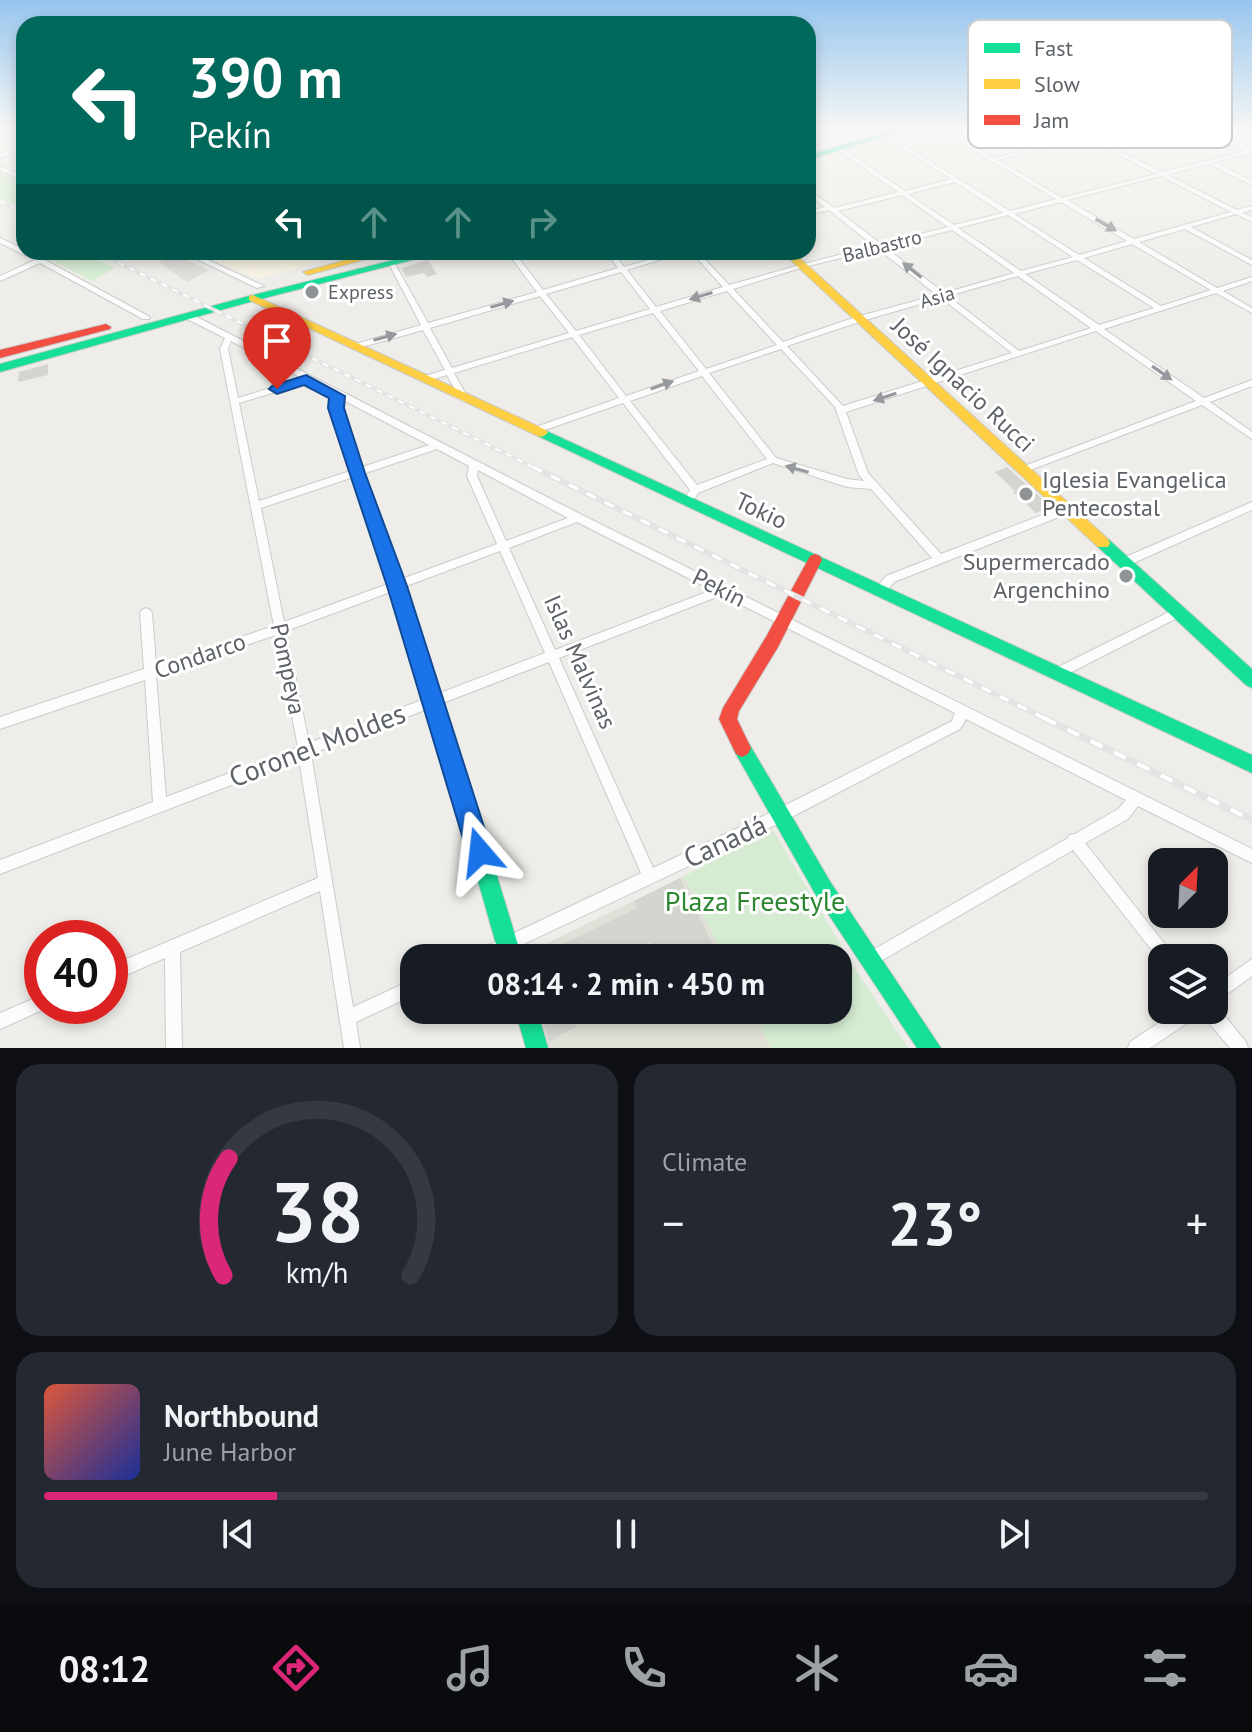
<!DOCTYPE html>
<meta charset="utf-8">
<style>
body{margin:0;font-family:"PT Sans",sans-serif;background:#242831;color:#f1f3f6;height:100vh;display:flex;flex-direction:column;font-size:30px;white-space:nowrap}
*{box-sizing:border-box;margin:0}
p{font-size:26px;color:#9ea1a6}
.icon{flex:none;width:44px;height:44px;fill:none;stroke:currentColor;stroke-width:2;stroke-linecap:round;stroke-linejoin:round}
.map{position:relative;height:1048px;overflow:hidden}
.sheet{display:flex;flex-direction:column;gap:16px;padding:16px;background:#0d0f14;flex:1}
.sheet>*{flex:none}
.hud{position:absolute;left:16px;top:16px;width:800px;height:244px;border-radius:24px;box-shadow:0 4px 12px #0003;background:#00695c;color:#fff;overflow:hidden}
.needle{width:52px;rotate:24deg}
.controls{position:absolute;left:1148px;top:848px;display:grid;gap:16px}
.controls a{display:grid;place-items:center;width:80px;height:80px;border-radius:16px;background:#171b24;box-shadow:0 4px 12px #0003;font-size:40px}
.speed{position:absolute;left:24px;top:920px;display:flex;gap:16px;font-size:40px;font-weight:700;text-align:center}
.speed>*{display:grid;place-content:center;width:104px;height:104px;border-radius:50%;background:#171b24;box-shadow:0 4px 12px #0003;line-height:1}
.speed .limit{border:12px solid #d22;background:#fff;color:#111}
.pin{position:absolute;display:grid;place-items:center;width:68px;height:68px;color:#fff;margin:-82px -34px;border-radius:50% 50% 50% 0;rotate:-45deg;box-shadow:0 0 8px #0007}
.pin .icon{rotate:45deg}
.me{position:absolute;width:88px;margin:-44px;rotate:343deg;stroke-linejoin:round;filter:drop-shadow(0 0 6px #0008)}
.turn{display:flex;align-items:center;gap:28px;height:168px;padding:0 40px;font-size:36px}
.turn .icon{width:104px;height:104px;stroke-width:2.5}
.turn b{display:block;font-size:56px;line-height:68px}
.lanes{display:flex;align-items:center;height:76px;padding:0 40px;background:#0003;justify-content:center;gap:40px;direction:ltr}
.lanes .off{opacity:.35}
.big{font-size:60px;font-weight:800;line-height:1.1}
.sheet .card{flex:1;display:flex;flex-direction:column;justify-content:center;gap:12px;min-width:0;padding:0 28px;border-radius:24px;background:#242831}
.sheet .dial{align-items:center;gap:0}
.dial svg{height:208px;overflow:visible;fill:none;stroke:#363941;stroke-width:7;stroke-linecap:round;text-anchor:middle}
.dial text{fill:#f1f3f6;stroke:none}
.song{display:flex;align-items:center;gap:24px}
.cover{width:96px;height:96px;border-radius:12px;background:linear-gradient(135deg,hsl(10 70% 55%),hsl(230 70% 35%))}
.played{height:8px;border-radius:4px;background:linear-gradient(90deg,#db2777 20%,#363941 20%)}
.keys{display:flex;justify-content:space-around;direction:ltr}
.heat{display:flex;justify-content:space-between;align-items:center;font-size:44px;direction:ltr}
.sheet .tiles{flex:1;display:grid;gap:16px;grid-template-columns:1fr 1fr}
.card:last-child{grid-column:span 2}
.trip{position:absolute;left:400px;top:944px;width:452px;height:80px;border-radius:24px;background:#171b24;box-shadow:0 4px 12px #0003;font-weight:800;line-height:80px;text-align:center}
.tabs{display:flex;height:128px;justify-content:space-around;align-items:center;background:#090b0e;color:#9ea1a6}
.tabs .icon{width:56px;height:56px}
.tabs .selected{color:#db2777}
.tabs b{font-size:36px;color:#f1f3f6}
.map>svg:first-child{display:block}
</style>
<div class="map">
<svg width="1252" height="1048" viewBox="0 0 1252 1048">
<rect width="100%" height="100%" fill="#eeede9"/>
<!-- commercial -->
<path fill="#f7f2e2" d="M228 252H241L252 257 261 252H354L257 279 207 258 213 253 220 256Z"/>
<!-- industrial -->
<path fill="#dfdeda" d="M175 254 208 270H209L187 282 159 262Z"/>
<!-- education -->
<g fill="#e1e0d8">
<path d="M684 876 725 958H523V955Z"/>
<path d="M537 1010H751L771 1048H548Z"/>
</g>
<!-- green -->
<g fill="#d5ecd2">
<path d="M0 170 24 182V209L0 198Z"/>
<path d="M35 252H79L115 268 92 281Z"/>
<path d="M773 830 855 969 908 1048H771L751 1010H838V958H725L684 876Z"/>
</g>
<!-- building -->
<g fill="#d5d4d1">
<path d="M428 260 437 274 427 277 424 273 406 277 401 268Z"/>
<path d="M48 364V375L18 382 19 372Z"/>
<path d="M1007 467 1046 502 1047 508 1036 513 1013 492 1015 491 995 472Z"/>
<path d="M680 878 718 955 712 958H658L651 941 618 958H535L637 908 634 901Z"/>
<path d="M540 1010H571L576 1027 549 1041Z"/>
</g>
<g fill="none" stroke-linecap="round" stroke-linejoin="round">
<!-- street casing -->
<g stroke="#cbcbcb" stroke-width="2">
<g id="street">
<path d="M939 130H946L994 158 1081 136 1071 130C1080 130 1085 136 1092 136 1101 137 1116 130 1128 130L1095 139 1162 172 1245 151 1199 130H1206L1252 149V153L1214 162 1252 181V185L1208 164 1167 175 1237 210 1252 206V210L1242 213 1252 217V222L1236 214 1191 227 1252 260V265L1185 229 1139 242 1217 288 1252 277V281L1223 291 1252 308V313L1216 293 1104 329 1204 398 1252 380V386L1210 402 1252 432V439L1202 405 1025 472H1019L1017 470 1019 468 1196 401 1096 331 846 412 868 473 941 554 1063 507 1066 506 1071 510 1069 513 894 582C889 588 884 596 876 593L875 590 886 576 932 558 871 489 847 487 773 463 698 493 695 498H689L687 495 690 490 623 403 539 432H533L532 430 533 428 619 398 572 337 454 373 468 398 464 401 461 400 447 375 424 382 420 379 421 377 445 370 423 330 355 349 351 347 352 345 421 325 389 264 392 262 395 264 428 323 537 292 507 252H514L543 290 618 268 606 252H613L624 267 675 252H685L627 270 656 307 723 287 691 252H698L729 285 800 265 874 246 829 210 808 215V211L825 207 808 194V189L834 208 898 192 827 142 826 141 829 139 905 191 951 179 884 137V135H888L1010 211 1056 199ZM1086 138 1156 174 1062 198 998 160ZM1161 176 1231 212 1134 239 1067 200ZM955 182 1003 213 954 225 908 194ZM902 195 948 227 881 244 838 211ZM1061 202 1127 241 1079 255 1014 214ZM1008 215 1073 257 1021 271 958 228ZM952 230 1014 273 944 293 885 247ZM1132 244 1211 290 1161 306 1084 258ZM878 249 937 295 856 317 783 342 733 289 804 267ZM1077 260 1154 308 1099 325 1025 274ZM621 272 650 309 576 331 546 294ZM1018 276 1091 328 1019 351 948 296ZM727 291 777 345 706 369 660 311ZM540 296 569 333 452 368 430 328ZM941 298 1012 353 843 406 787 346 862 321ZM653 313 699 371 626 396 579 335ZM781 349 835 407 859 475 864 481 847 479 776 458 709 373ZM702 376 767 459 697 485 630 401Z"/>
<path d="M24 146V150L0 158V154Z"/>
<path d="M0 166 24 177V181L0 170Z"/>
<path d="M0 238 24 249V252H30L43 259 150 317 149 319H143L40 263 0 281V276L35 260 0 243Z"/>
<path d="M182 252H191L264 286 257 288Z"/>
<path d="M185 314H191L582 515 1252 849V863L1138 806 1128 819 1085 843 1172 953 1175 958H1162V963L1073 850 874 965 869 968 864 965 861 960 864 955 1068 838 1069 835 1075 834 1118 809 1126 800 966 719 960 729 786 820 494 958H469L472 953 641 873 549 662 311 754 353 1007 414 979V995L356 1022 360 1048H344L320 891 180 952 182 1048H166L165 958 110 982V966L318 878 299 759 0 874V860L153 802 145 680 0 729V717L144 669 140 613 142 610 146 608 150 610 152 613 156 665 274 626 220 349 225 338 185 318ZM231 341 302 378 238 398 228 349ZM309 382 429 445 259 501 239 403ZM437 449 469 466 467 476 497 544 284 622 261 508ZM478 470 568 518 506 541 477 476ZM577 522 712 590 555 650 509 548ZM500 551 545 653 309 743 286 631ZM722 595 955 713 952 721 776 810 653 868 559 658ZM276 635 298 747 166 797 156 676Z"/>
<path d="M1252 502V510L1129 565H1121L1120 562 1121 559Z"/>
<path d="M1179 607 1183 609 1185 612 1183 615 1062 677 1058 678 1054 677 1052 673 1054 669Z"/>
<path d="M1252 959V976L1219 1000 1214 1003V986Z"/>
<path d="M42 995V1006H49L47 1008 0 1029V1013Z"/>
<path d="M1215 1004 1246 1042 1248 1048H1230L1203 1016 1201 1010H1214Z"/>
<path d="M1178 1010H1200L1198 1016 1150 1048H1128L1130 1042Z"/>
</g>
</g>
<!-- fast casing -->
<g stroke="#c9caca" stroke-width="2">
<g id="fast">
<path d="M894 130H906L808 160V155Z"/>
<path d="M426 252H443L257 300 0 372V364L249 296Z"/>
<path d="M542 429 1252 755V773L538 436 536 433Z"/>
<path d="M1103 537 1108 539 1252 669V688L1246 685 1098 547 1096 543 1098 539Z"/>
<path d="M742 739 748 742 831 883 941 1048H917L817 897 736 754 733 748 736 742Z"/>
<path d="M480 843 487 846 490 853 522 958H500L470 853 473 846Z"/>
<path d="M515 1010H537L548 1048H526Z"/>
</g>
</g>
<!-- slow casing -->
<g stroke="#c9caca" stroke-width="2">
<g id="slow">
<path d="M375 252H391L308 275 303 272Z"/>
<path d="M782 252H793L1108 539 1110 543 1108 547H1098Z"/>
<path d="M253 295 546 430 548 433 542 437 538 436 249 300V296Z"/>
<path d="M337 392 343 396 342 408 442 700 490 853 487 860 480 863 473 860 470 853 426 700 330 408 331 396Z"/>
</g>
</g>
<!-- jam casing -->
<g stroke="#c9caca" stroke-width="2">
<g id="jam">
<path d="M106 324 111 327 110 329 0 358V350Z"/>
<path d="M815 554 820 556 822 560 778 647 739 711 737 719 751 748 748 754 742 757 736 754 719 719 723 708 766 637 810 556Z"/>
</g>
</g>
<!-- street -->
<use href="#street" fill="#fcfcfc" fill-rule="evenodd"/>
<!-- fast -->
<use href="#fast" fill="#16e098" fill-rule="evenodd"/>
<!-- slow -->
<use href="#slow" fill="#ffcf43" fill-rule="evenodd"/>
<!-- jam -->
<use href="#jam" fill="#f24e42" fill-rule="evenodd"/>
<!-- rail-far2 casing -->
<g stroke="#e3e4e3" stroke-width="4">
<g id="rail-far2">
<path d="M0 201 24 213"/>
<path d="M97 252 537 469"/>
</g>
</g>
<!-- rail-far1 casing -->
<g stroke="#e3e4e3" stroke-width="6">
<path id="rail-far1" d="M533 467 1048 720"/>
</g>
<!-- rail casing -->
<g stroke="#e3e4e3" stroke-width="7">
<path id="rail" d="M1044 718 1252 820"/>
</g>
<!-- rail-far2 -->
<use href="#rail-far2" stroke="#fff" stroke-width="2" stroke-dasharray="6" stroke-linecap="butt"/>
<!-- rail-far1 -->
<use href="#rail-far1" stroke="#fff" stroke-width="3" stroke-dasharray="10" stroke-linecap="butt"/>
<!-- rail -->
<use href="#rail" stroke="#fff" stroke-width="4" stroke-dasharray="13" stroke-linecap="butt"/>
</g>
<!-- one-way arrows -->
<defs><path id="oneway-solid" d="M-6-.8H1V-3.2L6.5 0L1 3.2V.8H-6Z" transform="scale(2)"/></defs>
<g fill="#95989c">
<use href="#oneway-solid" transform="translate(1106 225) rotate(30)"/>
<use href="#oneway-solid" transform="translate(912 270) rotate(-142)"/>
<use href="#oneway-solid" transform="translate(701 296) rotate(163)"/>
<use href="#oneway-solid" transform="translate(502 304) rotate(-16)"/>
<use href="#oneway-solid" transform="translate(385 337) rotate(-16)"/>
<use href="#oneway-solid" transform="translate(1162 373) rotate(35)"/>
<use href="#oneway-solid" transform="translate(662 385) rotate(-19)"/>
<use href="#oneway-solid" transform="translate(885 397) rotate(162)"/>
<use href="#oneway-solid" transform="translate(797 469) rotate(-164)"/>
</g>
<!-- sky -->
<linearGradient id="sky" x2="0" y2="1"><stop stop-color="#97c5ee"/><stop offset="0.47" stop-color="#f7f7f5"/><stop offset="1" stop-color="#f7f7f5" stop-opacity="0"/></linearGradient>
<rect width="1252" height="277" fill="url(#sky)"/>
<!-- route -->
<path fill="#1a73e8" stroke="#114b97" stroke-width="2" d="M306 375 345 396 344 408 365 473 407 586 492 852 489 861 480 865 471 861 467 852 387 586 328 408 329 398 304 385 277 394 269 389 272 386Z"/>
<!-- markers -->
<g fill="#909395" stroke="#fff" stroke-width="3">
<circle cx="312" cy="292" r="8"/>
<circle cx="1026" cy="494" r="8"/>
<circle cx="1126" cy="576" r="8"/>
</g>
<g text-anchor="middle" stroke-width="6" stroke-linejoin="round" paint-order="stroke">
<!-- far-street labels -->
<g font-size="20" fill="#5d6268" stroke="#fff">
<text transform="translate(882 246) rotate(-14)" y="7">Balbastro</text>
<text transform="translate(937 297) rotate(-16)" y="7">Asia</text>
</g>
<!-- far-poi labels -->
<g font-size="20" fill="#5d6268" stroke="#fff" text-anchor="start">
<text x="328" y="299">Express</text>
</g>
<!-- street labels -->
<g font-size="24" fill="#5d6268" stroke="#fff">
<text transform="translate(963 385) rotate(43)" y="8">José Ignacio Rucci</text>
<text transform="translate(761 511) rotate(25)" y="8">Tokio</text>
<text transform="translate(719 588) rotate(27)" y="8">Pekín</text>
<text transform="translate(200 656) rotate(-19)" y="8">Condarco</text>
<text transform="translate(580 662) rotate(66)" y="8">Islas Malvinas</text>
<text transform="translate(288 669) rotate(78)" y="8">Pompeya</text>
</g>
<!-- poi labels -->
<g font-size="24" fill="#5d6268" stroke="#fff" text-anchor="start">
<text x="1042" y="488">Iglesia Evangelica<tspan x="1042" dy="28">Pentecostal</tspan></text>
<text x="1110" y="570" text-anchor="end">Supermercado<tspan x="1110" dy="28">Argenchino</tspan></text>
</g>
<!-- near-street labels -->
<g font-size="28" fill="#5d6268" stroke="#fff">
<text transform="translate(317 745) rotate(-21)" y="10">Coronel Moldes</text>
<text transform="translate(725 841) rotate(-25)" y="10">Canadá</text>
</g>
<!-- near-park labels -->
<g font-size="28" fill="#2c8730" stroke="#fff">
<text x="755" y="911">Plaza Freestyle</text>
</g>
</g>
<!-- legend -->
<rect x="968" y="20" width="264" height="128" rx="12" fill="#fff" stroke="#ced0d2" stroke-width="2"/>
<rect x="984" y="43" width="36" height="10" fill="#16e098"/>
<rect x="984" y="79" width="36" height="10" fill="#ffcf43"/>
<rect x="984" y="115" width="36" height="10" fill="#f24e42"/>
<g font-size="22" fill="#5d6268">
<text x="1034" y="56">Fast</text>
<text x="1034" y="92">Slow</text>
<text x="1034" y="128">Jam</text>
</g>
</svg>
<div class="controls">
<a><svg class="needle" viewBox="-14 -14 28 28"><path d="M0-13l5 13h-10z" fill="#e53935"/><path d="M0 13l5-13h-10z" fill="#9ea1a6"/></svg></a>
<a><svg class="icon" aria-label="layers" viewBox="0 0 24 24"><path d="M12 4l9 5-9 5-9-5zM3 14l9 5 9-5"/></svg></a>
</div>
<div class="speed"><div class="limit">40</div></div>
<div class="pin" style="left:277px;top:389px;background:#d93025"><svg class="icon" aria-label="arrive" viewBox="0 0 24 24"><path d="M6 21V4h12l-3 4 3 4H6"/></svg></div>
<svg class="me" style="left:480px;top:852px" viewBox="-20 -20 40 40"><path d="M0-17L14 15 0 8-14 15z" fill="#1a73e8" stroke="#fff" stroke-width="4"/></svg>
<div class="trip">08:14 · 2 min · 450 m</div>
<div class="hud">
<div class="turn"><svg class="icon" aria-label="left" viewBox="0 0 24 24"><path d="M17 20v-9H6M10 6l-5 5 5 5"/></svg><div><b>390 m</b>Pekín</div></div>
<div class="lanes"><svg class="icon" aria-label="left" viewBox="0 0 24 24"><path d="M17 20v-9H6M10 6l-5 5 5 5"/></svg><svg class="icon off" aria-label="ahead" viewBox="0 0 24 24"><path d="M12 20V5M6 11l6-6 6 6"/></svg><svg class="icon off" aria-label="ahead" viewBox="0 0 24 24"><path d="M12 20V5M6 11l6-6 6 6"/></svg><svg class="icon off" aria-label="right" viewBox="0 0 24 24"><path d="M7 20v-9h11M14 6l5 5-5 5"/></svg></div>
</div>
</div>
<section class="sheet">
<div class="tiles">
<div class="card dial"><svg viewBox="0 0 100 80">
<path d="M14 69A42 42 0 1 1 86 69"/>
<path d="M14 69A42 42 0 0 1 16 24" stroke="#db2777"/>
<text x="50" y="56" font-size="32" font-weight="700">38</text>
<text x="50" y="72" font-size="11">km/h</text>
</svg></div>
<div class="card"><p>Climate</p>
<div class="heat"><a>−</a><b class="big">23°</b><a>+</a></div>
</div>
<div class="card">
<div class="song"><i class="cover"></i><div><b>Northbound</b><p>June Harbor</p></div></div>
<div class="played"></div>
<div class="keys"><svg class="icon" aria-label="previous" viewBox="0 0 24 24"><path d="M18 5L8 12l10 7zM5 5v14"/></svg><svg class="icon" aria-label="pause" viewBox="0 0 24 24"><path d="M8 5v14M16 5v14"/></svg><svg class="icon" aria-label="next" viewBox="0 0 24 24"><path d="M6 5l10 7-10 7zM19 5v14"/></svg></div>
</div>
</div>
</section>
<nav class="tabs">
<b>08:12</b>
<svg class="icon selected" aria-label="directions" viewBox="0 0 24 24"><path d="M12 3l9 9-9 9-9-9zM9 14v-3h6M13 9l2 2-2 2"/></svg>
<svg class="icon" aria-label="music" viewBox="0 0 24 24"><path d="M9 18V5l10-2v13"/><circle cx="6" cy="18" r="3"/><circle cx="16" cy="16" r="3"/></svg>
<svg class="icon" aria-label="phone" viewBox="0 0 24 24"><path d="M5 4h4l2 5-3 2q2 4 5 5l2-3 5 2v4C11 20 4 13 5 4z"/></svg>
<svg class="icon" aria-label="climate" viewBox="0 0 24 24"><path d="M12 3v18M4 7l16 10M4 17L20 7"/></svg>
<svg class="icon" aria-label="car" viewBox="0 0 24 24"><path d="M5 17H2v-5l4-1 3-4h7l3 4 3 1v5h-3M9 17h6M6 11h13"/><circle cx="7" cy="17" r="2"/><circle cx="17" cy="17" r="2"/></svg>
<svg class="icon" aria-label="filters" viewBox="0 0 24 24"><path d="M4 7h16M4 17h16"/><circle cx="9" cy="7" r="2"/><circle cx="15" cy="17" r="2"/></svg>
</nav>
